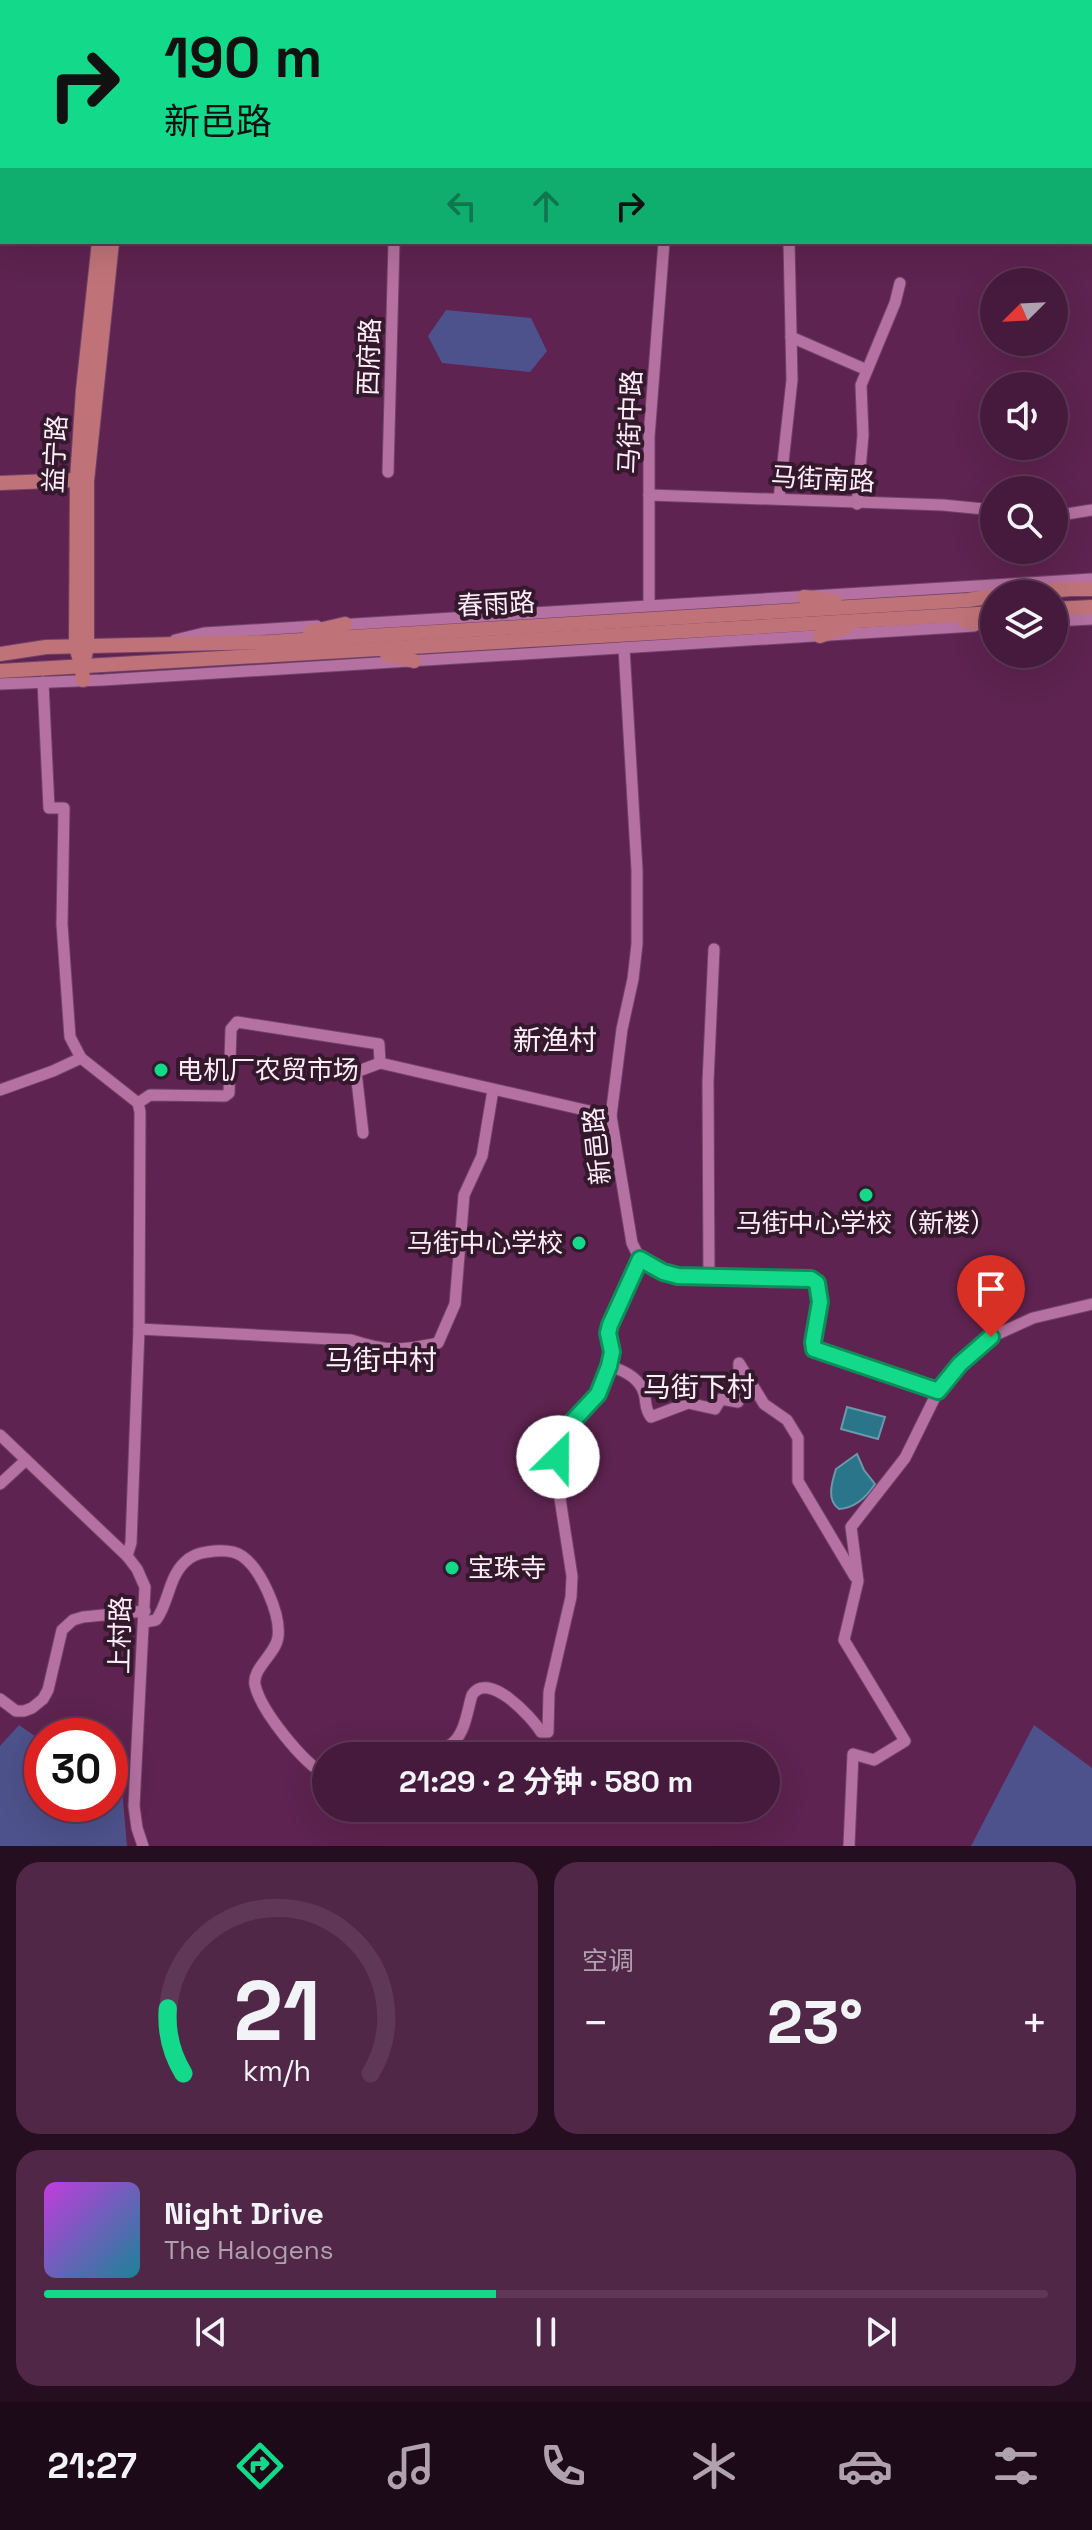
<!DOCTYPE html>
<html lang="zh">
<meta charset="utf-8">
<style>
body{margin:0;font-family:"Space Grotesk","Noto Sans SC",sans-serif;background:#502747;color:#f1f3f6;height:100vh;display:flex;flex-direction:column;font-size:30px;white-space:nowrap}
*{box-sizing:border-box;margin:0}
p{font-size:26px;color:#b0a1af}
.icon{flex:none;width:44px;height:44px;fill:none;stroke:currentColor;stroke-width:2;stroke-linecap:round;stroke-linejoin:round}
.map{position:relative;height:1846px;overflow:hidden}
.panel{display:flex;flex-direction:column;gap:16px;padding:16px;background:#260e21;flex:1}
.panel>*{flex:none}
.top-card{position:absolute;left:0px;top:0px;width:1092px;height:244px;box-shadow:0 8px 32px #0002,0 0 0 2px #5e3856;background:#13d98a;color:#111;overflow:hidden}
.needle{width:52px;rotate:246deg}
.tools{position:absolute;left:980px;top:268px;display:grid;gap:16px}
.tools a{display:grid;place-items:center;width:88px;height:88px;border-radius:50%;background:#461a3c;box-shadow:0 8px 32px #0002,0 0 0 2px #5e3856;font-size:40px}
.speed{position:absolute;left:24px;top:1718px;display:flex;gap:16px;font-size:40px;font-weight:700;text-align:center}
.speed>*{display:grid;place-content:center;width:104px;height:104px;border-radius:50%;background:#461a3c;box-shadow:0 8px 32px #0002,0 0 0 2px #5e3856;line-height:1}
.speed .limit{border:12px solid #d22;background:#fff;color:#111}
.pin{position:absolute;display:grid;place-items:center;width:68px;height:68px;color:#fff;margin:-82px -34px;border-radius:50% 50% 50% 0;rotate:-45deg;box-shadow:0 0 8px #0007}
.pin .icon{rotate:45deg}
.me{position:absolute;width:88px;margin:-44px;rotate:23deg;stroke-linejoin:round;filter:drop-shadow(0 0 6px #0008)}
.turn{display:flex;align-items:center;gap:28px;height:168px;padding:0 32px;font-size:36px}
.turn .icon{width:104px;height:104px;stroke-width:2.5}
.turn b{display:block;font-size:56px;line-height:68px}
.lanes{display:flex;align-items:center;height:76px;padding:0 32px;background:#0003;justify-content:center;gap:40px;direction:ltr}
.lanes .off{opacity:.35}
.big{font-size:60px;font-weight:700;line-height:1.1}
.panel .widget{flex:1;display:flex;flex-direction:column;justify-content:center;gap:12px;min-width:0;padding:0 28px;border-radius:24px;background:#502747}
.panel .dial{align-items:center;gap:0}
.dial svg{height:208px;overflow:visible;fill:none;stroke:#5e3856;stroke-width:7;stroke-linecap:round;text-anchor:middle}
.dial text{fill:#f1f3f6;stroke:none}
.song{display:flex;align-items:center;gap:24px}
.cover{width:96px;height:96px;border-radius:12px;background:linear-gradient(135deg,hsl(290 70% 55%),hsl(190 70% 35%))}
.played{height:8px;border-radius:4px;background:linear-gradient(90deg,#13d98a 45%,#5e3856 45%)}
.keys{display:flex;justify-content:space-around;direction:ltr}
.heat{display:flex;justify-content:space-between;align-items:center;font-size:44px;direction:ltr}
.panel .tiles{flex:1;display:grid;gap:16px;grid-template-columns:1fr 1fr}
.widget:last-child{grid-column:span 2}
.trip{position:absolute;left:312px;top:1742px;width:468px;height:80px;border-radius:40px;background:#461a3c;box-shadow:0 8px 32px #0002,0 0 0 2px #5e3856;font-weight:700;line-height:80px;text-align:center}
.tab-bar{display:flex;height:128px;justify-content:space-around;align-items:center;background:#1c0a18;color:#b0a1af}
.tab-bar .icon{width:56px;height:56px}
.tab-bar .on{color:#13d98a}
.tab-bar b{font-size:36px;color:#f1f3f6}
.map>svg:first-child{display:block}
</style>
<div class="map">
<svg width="1092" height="1846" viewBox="0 0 1092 1846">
<rect width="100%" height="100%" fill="#5e2350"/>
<!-- green -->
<g fill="#4d528c">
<path d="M446 310 531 318 547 351 530 372 442 363 428 336Z"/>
<path d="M19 1725 42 1741V1804H110V1776L121 1777 127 1846H0V1746Z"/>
<path d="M1034 1725 1092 1768V1846H971Z"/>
</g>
<!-- water -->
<g fill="#2a7589" stroke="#6999aa" stroke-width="2">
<path d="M847 1407 885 1417 878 1439 841 1429Z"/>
<path d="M857 1454 864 1470 875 1484C866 1498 855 1508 839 1509 826 1500 832 1482 836 1469Z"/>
</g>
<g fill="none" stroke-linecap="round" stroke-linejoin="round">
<!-- minor casing -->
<g stroke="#724268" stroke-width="13">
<g id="minor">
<path d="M526 0 547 2"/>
<path d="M418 2 419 0"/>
<path d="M692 2V0"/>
<path d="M791 337 867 370"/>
<path d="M388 472 394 242"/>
<path d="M649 495 943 505 994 510"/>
<path d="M779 499 792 380 789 242"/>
<path d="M857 504 863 435 861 385 895 303 900 283"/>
<path d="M1054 516 1092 510"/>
<path d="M649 605V437L664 242"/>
<path d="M1054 621 1092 619"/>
<path d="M338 625 1092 579"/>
<path d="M175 640 204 633 317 626"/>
<path d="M624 648 637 870V944L633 979 622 1029 611 1116 632 1243 640 1259 650 1267 678 1276 811 1279 817 1283 820 1302 813 1342 814 1349 938 1391"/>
<path d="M43 682 49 808H64L62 924 70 1037 81 1058 138 1103 140 1112 139 1329 131 1543 127 1556"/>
<path d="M0 684 103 680 974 626"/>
<path d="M0 1090 53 1071 81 1058"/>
<path d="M138 1103 150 1095 225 1096 229 1093 231 1029 237 1022 379 1044 380 1063"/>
<path d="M363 1133 356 1072 380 1063 611 1116"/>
<path d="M709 1277 708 1082 714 949"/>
<path d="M139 1329 351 1340C387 1352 401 1351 438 1343L455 1304 464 1195 482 1156 493 1090"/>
<path d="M609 1366C623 1370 639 1377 644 1393 647 1403 644 1408 651 1417L688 1403 715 1409 721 1399 738 1402 739 1363 764 1404 787 1420 798 1438V1481L855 1577"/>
<path d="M0 1435 127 1556 137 1569 145 1587 134 1806 137 1828 143 1846"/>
<path d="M0 1484 26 1460"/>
<path d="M145 1622 156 1620C169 1603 168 1578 185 1562 191 1556 199 1553 207 1552 219 1550 232 1549 242 1556 261 1569 281 1614 278 1637 276 1654 252 1668 255 1685 261 1711 303 1763 326 1775"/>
<path d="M0 1699 16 1711H24L32 1708 43 1699 48 1690 62 1630 73 1620 83 1617 145 1611"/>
<path d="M424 1756C432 1749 439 1750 448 1746 465 1738 467 1711 472 1695 488 1670 531 1716 541 1732H548L549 1692 571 1597 572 1576 556 1473 558 1457 565 1435 572 1422 598 1394 609 1366 612 1352 608 1333 610 1325 640 1259"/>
<path d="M849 1846 853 1754 874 1760 905 1741 844 1640 858 1581 851 1527 905 1458 938 1391 960 1364 991 1337 1033 1318 1092 1304"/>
</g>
</g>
<!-- major casing -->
<g stroke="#724268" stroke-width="16">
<g id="major">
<path d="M118 2V0"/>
<path d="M158 2V0"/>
<path d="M0 122H2"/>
<path d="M0 132H2"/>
<path d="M0 483 77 480"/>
<path d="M1008 594 1071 589H1092"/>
<path d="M804 597 835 601"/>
<path d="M1054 609 1092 607"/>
<path d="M965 621 992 625"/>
<path d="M310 632 345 624"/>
<path d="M820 636 846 627"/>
<path d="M0 654 46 647 269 642 968 600 994 596"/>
<path d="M387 655 414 661"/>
<path d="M85 656 87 647V481L112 242"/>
<path d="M0 671 994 613"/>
<path d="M83 680 82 667 76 647 77 480 83 390 99 242"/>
</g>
</g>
<!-- minor -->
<use href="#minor" stroke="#b471a1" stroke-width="11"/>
<!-- major -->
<use href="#major" stroke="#bf7378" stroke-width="14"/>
<!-- rail -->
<g stroke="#d0b4c8" stroke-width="2">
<path d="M892 0 894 2"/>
<path d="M952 0 954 2"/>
<path d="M1090 131 1092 133"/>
<path d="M1090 176 1092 178"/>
</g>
</g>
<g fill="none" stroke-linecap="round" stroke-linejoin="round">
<!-- route casing -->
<g stroke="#0c8d5a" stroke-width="20">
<path id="route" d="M558 1457 572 1422 598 1394 609 1366 612 1352 608 1333 610 1325 640 1259 663 1272 678 1276 811 1279 817 1283 820 1302 813 1342 814 1349 938 1391 960 1364 991 1337"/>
</g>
<!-- route -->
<use href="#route" stroke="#13d98a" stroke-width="14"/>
</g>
<!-- markers -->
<g fill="#13d98a" stroke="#34192d" stroke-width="3">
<circle cx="161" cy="1070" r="8"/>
<circle cx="866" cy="1195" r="8"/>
<circle cx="579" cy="1243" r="8"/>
<circle cx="452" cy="1568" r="8"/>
</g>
<g text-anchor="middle" stroke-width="8" stroke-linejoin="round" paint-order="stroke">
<!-- street labels -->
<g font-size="26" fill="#fdeef8" stroke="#34192d">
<text transform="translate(369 357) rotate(-88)" y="9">西府路</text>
<text transform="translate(630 422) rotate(-88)" y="9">马街中路</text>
<text transform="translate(55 454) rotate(-87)" y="9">益宁路</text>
<text transform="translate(823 479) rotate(3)" y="9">马街南路</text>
<text transform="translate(496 604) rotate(-3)" y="9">春雨路</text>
<text transform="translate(597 1146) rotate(-96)" y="9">新邑路</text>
<text transform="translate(120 1635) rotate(-89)" y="9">上村路</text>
</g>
<!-- poi labels -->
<g font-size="26" fill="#fdeef8" stroke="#34192d" text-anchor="start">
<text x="177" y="1079">电机厂农贸市场</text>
<text x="866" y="1232" text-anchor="middle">马街中心学校（新楼）</text>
<text x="563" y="1252" text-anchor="end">马街中心学校</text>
<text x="468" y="1577">宝珠寺</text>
</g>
<!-- neighbourhood labels -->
<g font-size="28" fill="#fdeef8" stroke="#34192d">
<text x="555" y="1050">新渔村</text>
<text x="381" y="1370">马街中村</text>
<text x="699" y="1397">马街下村</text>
</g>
</g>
</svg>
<div class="tools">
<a><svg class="needle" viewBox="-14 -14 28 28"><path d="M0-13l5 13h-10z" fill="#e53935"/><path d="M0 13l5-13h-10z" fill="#b0a1af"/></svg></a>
<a><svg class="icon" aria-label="sound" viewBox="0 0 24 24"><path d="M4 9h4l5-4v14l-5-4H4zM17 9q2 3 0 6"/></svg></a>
<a><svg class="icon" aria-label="search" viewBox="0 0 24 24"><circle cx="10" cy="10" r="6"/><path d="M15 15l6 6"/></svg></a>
<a><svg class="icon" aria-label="layers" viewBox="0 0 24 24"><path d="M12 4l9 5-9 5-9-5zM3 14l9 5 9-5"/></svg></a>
</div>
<div class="speed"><div class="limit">30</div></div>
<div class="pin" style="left:991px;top:1337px;background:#d93025"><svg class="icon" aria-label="arrive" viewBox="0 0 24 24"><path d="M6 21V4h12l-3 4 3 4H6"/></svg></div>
<svg class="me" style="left:558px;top:1457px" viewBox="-20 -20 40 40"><circle r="19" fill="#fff"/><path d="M0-13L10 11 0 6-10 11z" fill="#13d98a"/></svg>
<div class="trip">21:29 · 2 分钟 · 580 m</div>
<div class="top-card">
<div class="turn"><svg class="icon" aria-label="right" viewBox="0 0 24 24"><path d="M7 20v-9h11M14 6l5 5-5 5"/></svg><div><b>190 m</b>新邑路</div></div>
<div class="lanes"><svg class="icon off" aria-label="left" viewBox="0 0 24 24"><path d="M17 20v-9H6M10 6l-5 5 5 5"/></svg><svg class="icon off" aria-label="ahead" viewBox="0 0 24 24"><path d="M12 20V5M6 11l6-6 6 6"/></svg><svg class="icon" aria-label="right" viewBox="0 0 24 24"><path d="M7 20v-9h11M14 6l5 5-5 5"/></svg></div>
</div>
</div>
<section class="panel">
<div class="tiles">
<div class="widget dial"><svg viewBox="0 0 100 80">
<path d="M14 69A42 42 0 1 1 86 69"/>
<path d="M14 69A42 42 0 0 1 8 44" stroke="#13d98a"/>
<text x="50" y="56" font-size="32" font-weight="700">21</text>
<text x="50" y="72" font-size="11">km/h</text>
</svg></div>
<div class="widget"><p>空调</p>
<div class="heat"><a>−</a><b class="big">23°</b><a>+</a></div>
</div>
<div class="widget">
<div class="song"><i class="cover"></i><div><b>Night Drive</b><p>The Halogens</p></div></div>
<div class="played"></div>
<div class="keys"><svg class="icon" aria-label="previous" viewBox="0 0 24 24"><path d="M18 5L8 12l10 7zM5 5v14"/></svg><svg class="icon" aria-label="pause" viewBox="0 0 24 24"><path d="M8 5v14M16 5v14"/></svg><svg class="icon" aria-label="next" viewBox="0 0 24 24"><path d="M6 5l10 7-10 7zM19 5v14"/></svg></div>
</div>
</div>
</section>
<nav class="tab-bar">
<b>21:27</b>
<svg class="icon on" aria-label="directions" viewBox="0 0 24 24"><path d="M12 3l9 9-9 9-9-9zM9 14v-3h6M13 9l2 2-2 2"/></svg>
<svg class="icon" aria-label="music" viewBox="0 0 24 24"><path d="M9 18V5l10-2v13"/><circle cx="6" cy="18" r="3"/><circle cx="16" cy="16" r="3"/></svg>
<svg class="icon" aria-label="phone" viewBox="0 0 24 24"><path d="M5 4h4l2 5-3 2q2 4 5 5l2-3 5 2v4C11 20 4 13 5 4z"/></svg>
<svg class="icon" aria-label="climate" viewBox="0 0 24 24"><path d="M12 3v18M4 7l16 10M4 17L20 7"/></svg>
<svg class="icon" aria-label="car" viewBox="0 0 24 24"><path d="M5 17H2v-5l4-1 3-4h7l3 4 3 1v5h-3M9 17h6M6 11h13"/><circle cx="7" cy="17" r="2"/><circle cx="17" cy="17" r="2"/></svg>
<svg class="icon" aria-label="filters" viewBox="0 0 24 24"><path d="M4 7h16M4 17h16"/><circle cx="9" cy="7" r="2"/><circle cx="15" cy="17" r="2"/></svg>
</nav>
